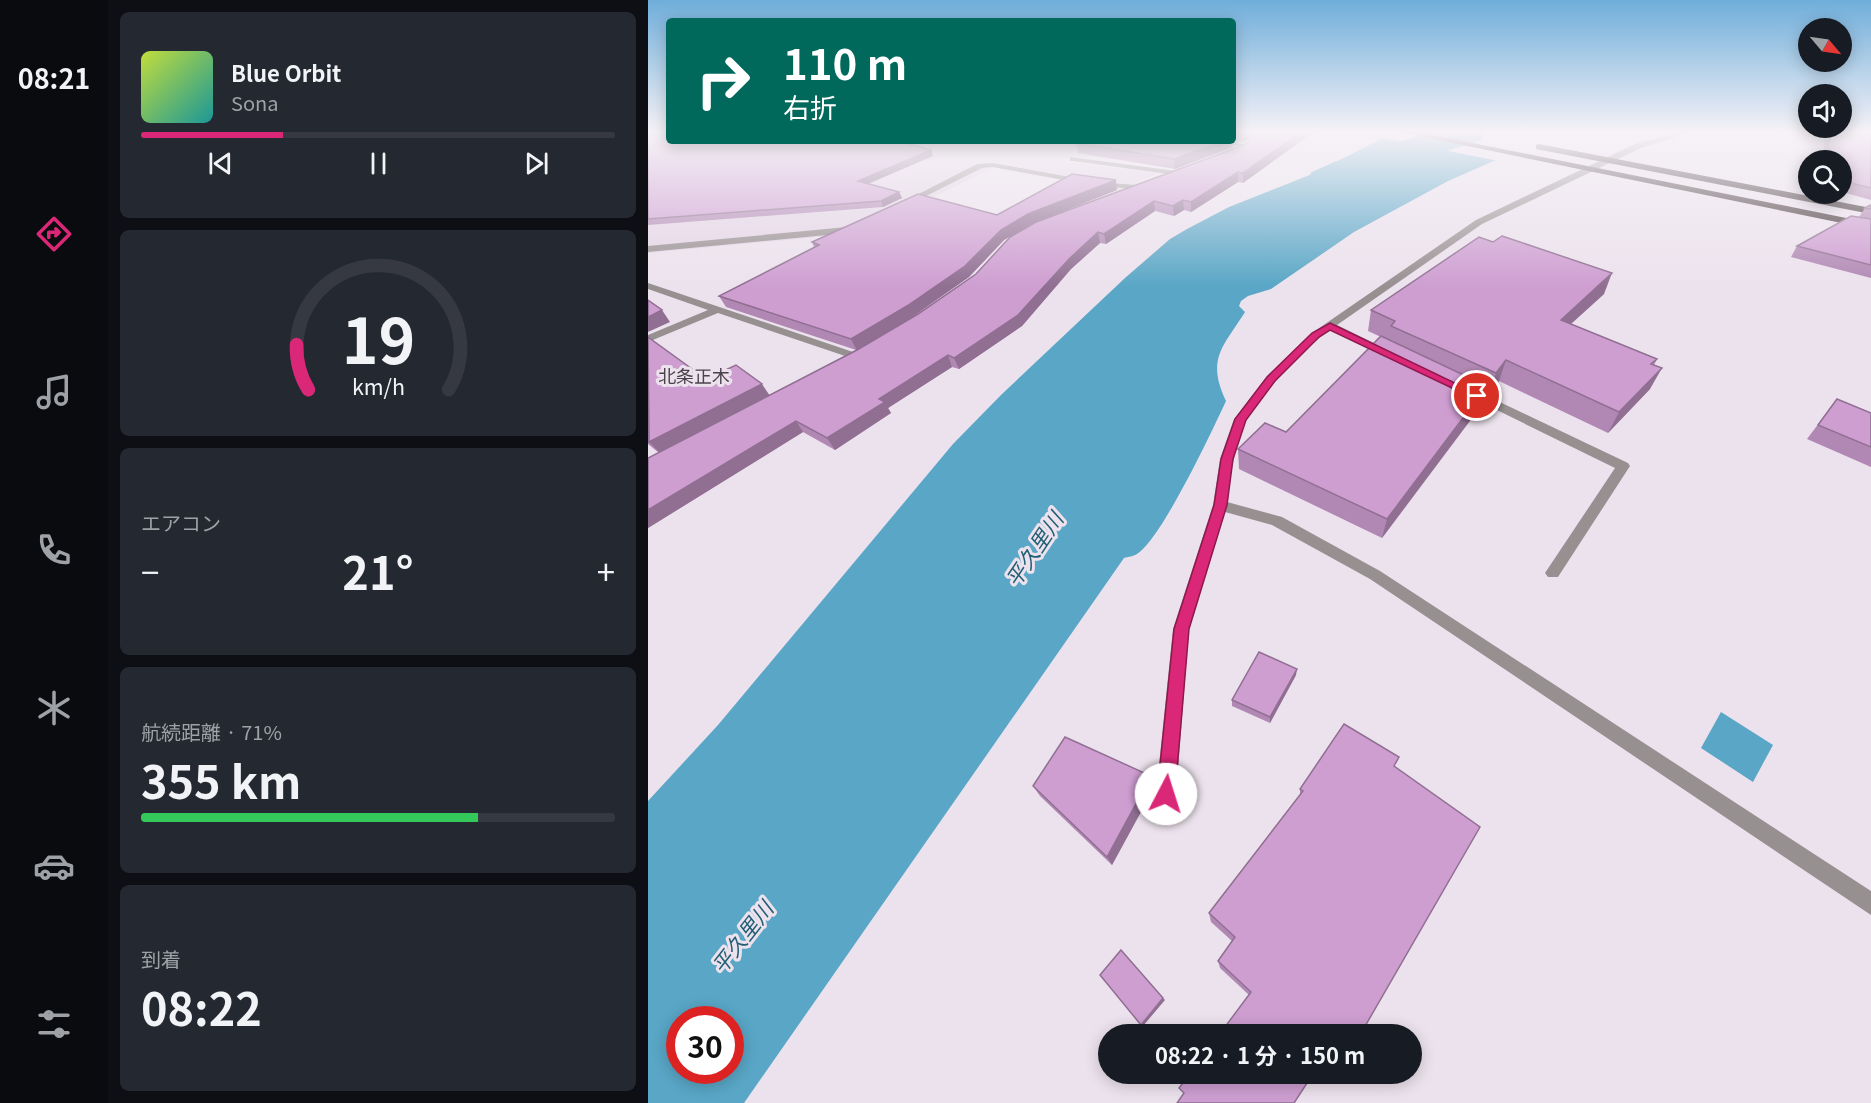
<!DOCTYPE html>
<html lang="ja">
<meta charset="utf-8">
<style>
body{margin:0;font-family:Georgia,"Noto Sans JP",serif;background:#242831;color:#f1f3f6;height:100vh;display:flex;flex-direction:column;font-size:22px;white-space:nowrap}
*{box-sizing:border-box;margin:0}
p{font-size:20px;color:#9ea1a6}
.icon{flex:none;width:33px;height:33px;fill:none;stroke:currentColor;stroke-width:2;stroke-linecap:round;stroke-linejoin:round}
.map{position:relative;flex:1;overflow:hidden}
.side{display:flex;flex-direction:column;gap:12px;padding:12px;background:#0d0f14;width:540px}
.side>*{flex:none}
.top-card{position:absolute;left:18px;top:18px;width:570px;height:126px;border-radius:6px;box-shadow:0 3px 15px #0003;background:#00695c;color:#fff;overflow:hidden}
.needle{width:39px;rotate:119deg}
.fabs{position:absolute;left:1150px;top:18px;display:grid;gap:12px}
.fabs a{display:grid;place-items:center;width:54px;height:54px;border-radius:50%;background:#171b24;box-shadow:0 3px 15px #0003;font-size:30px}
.speed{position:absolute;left:18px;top:1006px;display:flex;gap:12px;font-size:30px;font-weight:700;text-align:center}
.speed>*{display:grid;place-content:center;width:78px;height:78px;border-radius:50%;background:#171b24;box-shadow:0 3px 15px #0003;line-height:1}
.speed .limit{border:9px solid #d22;background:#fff;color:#111}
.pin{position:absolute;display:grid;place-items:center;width:51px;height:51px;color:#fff;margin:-26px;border:3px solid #fff;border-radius:50%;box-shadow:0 2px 6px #0007}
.me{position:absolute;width:66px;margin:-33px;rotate:5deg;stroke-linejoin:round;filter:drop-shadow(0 0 4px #0008)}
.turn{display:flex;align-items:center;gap:21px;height:126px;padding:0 18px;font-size:27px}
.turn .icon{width:78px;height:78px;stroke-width:2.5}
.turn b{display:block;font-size:42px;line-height:51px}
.big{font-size:45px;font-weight:700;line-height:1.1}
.side .tile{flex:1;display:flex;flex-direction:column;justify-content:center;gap:9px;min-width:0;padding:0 21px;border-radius:9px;background:#242831}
.side .dial{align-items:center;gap:0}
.dial svg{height:156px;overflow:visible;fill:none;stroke:#363941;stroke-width:7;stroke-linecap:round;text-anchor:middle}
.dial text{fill:#f1f3f6;stroke:none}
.song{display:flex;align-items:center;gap:18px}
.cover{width:72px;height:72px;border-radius:9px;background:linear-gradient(135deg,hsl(70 70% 55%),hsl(180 70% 35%))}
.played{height:6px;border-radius:3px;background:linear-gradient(90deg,#db2777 30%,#363941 30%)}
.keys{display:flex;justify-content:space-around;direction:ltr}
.heat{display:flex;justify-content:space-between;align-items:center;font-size:33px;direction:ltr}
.charge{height:9px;border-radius:4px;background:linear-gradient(90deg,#34c759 71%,#363941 0)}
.trip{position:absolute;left:450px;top:1024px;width:324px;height:60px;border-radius:30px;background:#171b24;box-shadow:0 3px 15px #0003;font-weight:700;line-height:60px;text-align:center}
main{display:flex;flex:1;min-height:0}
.tabs{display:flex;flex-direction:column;width:108px;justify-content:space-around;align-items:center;background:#090b0e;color:#9ea1a6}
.tabs .icon{width:42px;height:42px}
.tabs .current{color:#db2777}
.tabs b{font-size:27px;color:#f1f3f6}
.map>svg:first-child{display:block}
</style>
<main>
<nav class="tabs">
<b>08:21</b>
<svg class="icon current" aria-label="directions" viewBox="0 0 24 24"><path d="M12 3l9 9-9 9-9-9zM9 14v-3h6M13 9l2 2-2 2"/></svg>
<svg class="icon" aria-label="music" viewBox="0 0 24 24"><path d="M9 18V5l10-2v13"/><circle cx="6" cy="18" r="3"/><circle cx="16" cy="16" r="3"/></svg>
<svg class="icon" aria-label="phone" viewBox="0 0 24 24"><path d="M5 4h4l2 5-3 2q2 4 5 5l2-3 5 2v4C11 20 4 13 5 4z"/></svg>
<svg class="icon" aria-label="climate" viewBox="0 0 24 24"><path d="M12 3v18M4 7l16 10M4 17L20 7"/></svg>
<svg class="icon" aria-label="car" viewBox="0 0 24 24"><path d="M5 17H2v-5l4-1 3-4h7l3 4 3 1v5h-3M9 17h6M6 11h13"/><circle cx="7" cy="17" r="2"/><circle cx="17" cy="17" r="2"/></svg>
<svg class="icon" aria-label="filters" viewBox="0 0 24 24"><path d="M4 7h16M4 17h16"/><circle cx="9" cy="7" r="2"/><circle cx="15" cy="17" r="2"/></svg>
</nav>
<section class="side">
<div class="tile">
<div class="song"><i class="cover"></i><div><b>Blue Orbit</b><p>Sona</p></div></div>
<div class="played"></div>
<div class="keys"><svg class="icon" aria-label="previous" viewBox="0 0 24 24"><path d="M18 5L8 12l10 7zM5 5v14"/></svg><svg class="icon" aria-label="pause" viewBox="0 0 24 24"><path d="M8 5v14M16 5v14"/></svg><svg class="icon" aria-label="next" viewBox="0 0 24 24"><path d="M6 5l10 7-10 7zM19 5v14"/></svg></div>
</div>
<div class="tile dial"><svg viewBox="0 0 100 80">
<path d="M14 69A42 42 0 1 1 86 69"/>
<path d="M14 69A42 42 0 0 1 8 46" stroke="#db2777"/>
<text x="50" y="56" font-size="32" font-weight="700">19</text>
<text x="50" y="72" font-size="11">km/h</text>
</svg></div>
<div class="tile"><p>エアコン</p>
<div class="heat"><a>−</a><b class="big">21°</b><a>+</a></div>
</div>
<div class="tile"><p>航続距離 · 71%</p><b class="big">355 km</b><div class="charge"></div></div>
<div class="tile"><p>到着</p><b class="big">08:22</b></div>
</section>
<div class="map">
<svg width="1223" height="1103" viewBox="0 0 1223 1103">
<rect width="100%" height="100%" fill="#ece2ed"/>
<!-- built -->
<path fill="#e4d5e5" d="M0 132 21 141H439L413 161 511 173 472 190 345 168 213 233 0 253Z"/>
<!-- water -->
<g fill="#59a6c6" fill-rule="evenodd">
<path d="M735 138 848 160 800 181 706 232 623 289 600 296 593 301 591 306 597 312C575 347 558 359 578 401 564 431 514 538 489 554 486 556 480 557 476 558L96 1103H0V801L70 725 305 444 353 395 477 278 522 239 539 229 581 207 664 174ZM32 1020H82V1071H32Z"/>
<path d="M1073 712 1125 745 1105 782 1053 748Z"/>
</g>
<!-- pier -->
<path fill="#ece2ed" d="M735 135 848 157 851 161 730 137Z"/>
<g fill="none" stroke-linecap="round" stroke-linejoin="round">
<!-- river -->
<path fill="#59a6c6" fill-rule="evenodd" d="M782 132H837L833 140 714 178 692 188 678 192 664 188 658 180 664 172 686 162Z"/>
<!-- minor -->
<g fill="#979091" fill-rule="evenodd">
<path d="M1031 132H1043L993 148 834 224 689 325 746 353V357H738L682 330C659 346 609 396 598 421 586 446 583 475 579 502L634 517 732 571 1223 891V915L722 579 624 525 577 512 541 629 528 794 525 801 518 804 511 801 508 794 525 629 565 505 572 459 586 419 619 377 664 333 828 220 987 144Z"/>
<path d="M570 141H585L602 146 598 148Z"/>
<path d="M422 157 528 171 532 173 528 175 425 161H422Z"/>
<path d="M345 163 449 182 488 185 492 187 488 189 449 186 345 167 334 168 260 205 253 203 329 164Z"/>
<path d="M209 224 212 225V229L200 233 0 252V246L199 227Z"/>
<path d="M0 283 214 355 216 357 214 359H206L70 313 0 342V335L60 310 0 289Z"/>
<path d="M818 386 980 463 982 466 910 577H900L897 573 967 468 814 393 812 390Z"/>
</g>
<!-- highway -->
<g fill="#403335" fill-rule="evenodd">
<path d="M751 132H770L1223 223V229Z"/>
<path d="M891 144 1223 208V214L888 149V145Z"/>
</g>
</g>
<!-- wall -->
<g fill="#b188b4" fill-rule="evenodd">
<path d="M0 132 283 150 285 156 220 184 251 192 254 198 235 207 0 225Z"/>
<path d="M585 132H610L596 142 585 141Z"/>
<path d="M1178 132H1223V200L1194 192V189L1196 186H1194V160H1174Z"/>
<path d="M431 141H584L585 147 527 169 430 153 428 143Z"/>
<path d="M596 145 595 183 590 182 543 212 536 210 526 216 507 211 458 244 452 243 423 269 374 326 311 369 304 367 240 408 243 413 187 450 155 432 0 528V458L11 453 0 444V337L58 379 122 395 208 350 78 307 71 296 166 247 164 242 349 215 469 190 403 216ZM387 222 328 274 261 319 321 277 356 240Z"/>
<path d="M1223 205V278L1143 257 1149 246 1211 217 1217 208Z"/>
<path d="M956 294 923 324 1009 359 1006 365 1002 389 960 433 851 381 841 395 837 393 833 406 734 538 591 469 590 449 638 432 733 337 720 331 723 310Z"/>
<path d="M1189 399 1223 413V467L1159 439Z"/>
<path d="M648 675 622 723 584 706V700Z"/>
<path d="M751 757 601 995 572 968 570 961 584 941 563 922 561 913 652 795V789Z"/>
<path d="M503 776 507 786 464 865 392 796 385 786Z"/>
</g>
<!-- shaded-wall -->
<g fill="#906f92">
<path d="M596 132H610L596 142Z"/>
<path d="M653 132H666L595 183V173Z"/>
<path d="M576 141H584L585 147 527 169 526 159Z"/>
<path d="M283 150 285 156 212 187 210 181Z"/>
<path d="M590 172V182L543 212V202Z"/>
<path d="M468 180 469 190 383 224 356 240 321 277 264 317 209 351 203 339 353 230 380 214Z"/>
<path d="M251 192 254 198 235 207 233 201Z"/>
<path d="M535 200 536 210 526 216 525 206Z"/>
<path d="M506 201 507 211 458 244 456 234Z"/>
<path d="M450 232 452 243 423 269 374 326 311 369 306 358 421 259Z"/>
<path d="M964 273 956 294 905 340 913 320Z"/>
<path d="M14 310 22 322 0 332V317Z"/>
<path d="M300 355 304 367 240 408 243 413 187 450 179 438 231 399Z"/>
<path d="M858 360 851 381 841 395 848 373Z"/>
<path d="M1014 368 1002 389 960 433 971 412Z"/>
<path d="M114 384 122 396 12 453 1 442Z"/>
<path d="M839 386 833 406 734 538 739 519Z"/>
<path d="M148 421 155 432 0 528V510Z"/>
<path d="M649 669 648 675 622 723V717Z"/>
<path d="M503 776 507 786 464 865 459 857Z"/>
<path d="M515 998 517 1000 495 1026 493 1025Z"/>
</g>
<!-- building -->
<g fill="#ce9ed1" stroke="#906f92" stroke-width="1.5">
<path d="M0 132H21V141H250L283 150 210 181 251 192 233 201 0 219Z"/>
<path d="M612 132H653L595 173 590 172 543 202 535 200 525 206 506 201 456 234 450 232 421 259 370 315 306 358 300 355 231 399 237 402 179 438 148 421 0 510V458L209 350 270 314 328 274 362 237 388 222 596 145Z"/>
<path d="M1182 132H1223V188L1199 182 1203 177 1194 175V160H1179Z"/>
<path d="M431 141H576L526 159 428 143Z"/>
<path d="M424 174 468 180 380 214 353 230 317 266 259 306 203 339 71 296 171 245 164 242 270 194 349 215Z"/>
<path d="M1222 205 1223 209 1217 208Z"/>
<path d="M1203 216 1223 219V265L1149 246Z"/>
<path d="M854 236 964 273 913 320 1009 359 1003 364 1014 368 971 412 858 360 848 373 743 326 747 321 723 310 831 237 845 242Z"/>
<path d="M0 300 14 310 0 317Z"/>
<path d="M733 336 839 386 739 519 590 449 617 423 638 432Z"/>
<path d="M0 337 58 379 88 365 114 384 1 442Z"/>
<path d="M1189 399 1223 413V447L1170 425Z"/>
<path d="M611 652 649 669 622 717 584 700Z"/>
<path d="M696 724 751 757 746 766 832 827 712 1035H571L603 992 570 961 587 937 561 913 655 791 652 789Z"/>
<path d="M417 737 503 776 459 857 385 786Z"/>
<path d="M473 950 515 998 493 1025 452 975Z"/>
<path d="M542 1074H665L646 1103H529L536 1093 531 1088Z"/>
</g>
<!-- sky -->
<linearGradient id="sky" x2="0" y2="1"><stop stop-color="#6faeda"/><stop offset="0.46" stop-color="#f6f2f7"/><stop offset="1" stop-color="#f6f2f7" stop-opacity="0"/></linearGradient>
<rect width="1223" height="287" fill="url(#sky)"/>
<!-- route -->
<path fill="#db2777" stroke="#8e194d" stroke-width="1.5" d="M682 323 834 396 833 398H825L682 330 671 337 627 381 598 420 585 459 579 505 541 629 527 794 524 801 518 803 512 801 509 794 526 629 566 505 573 459 587 419 619 377 664 333Z"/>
<g text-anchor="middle" stroke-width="6" stroke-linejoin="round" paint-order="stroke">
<!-- far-quarter labels -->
<g font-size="18" fill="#4b434c" stroke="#ece2ed">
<text x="46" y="383">北条正木</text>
</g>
<!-- water labels -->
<g font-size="21" font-style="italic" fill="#225e76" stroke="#ece2ed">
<text transform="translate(387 550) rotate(-56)" y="7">平久里川</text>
<text transform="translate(95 938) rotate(-52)" y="7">平久里川</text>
</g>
</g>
</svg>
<div class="fabs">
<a><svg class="needle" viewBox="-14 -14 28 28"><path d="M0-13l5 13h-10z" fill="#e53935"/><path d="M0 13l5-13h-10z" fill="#9ea1a6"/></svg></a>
<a><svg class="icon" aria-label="sound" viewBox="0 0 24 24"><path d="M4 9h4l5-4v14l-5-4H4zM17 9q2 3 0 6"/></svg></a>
<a><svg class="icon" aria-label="search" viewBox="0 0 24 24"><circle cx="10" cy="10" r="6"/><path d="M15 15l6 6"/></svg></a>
</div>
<div class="speed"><div class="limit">30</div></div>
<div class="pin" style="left:829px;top:396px;background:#d93025"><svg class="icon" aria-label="arrive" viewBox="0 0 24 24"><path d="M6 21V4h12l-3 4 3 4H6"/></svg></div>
<svg class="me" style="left:518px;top:794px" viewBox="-20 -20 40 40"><circle r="19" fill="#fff"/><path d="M0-13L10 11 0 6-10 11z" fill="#db2777"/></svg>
<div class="trip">08:22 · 1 分 · 150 m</div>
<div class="top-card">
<div class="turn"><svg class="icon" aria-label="right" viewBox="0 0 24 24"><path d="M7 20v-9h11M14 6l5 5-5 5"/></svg><div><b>110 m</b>右折</div></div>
</div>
</div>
</main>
